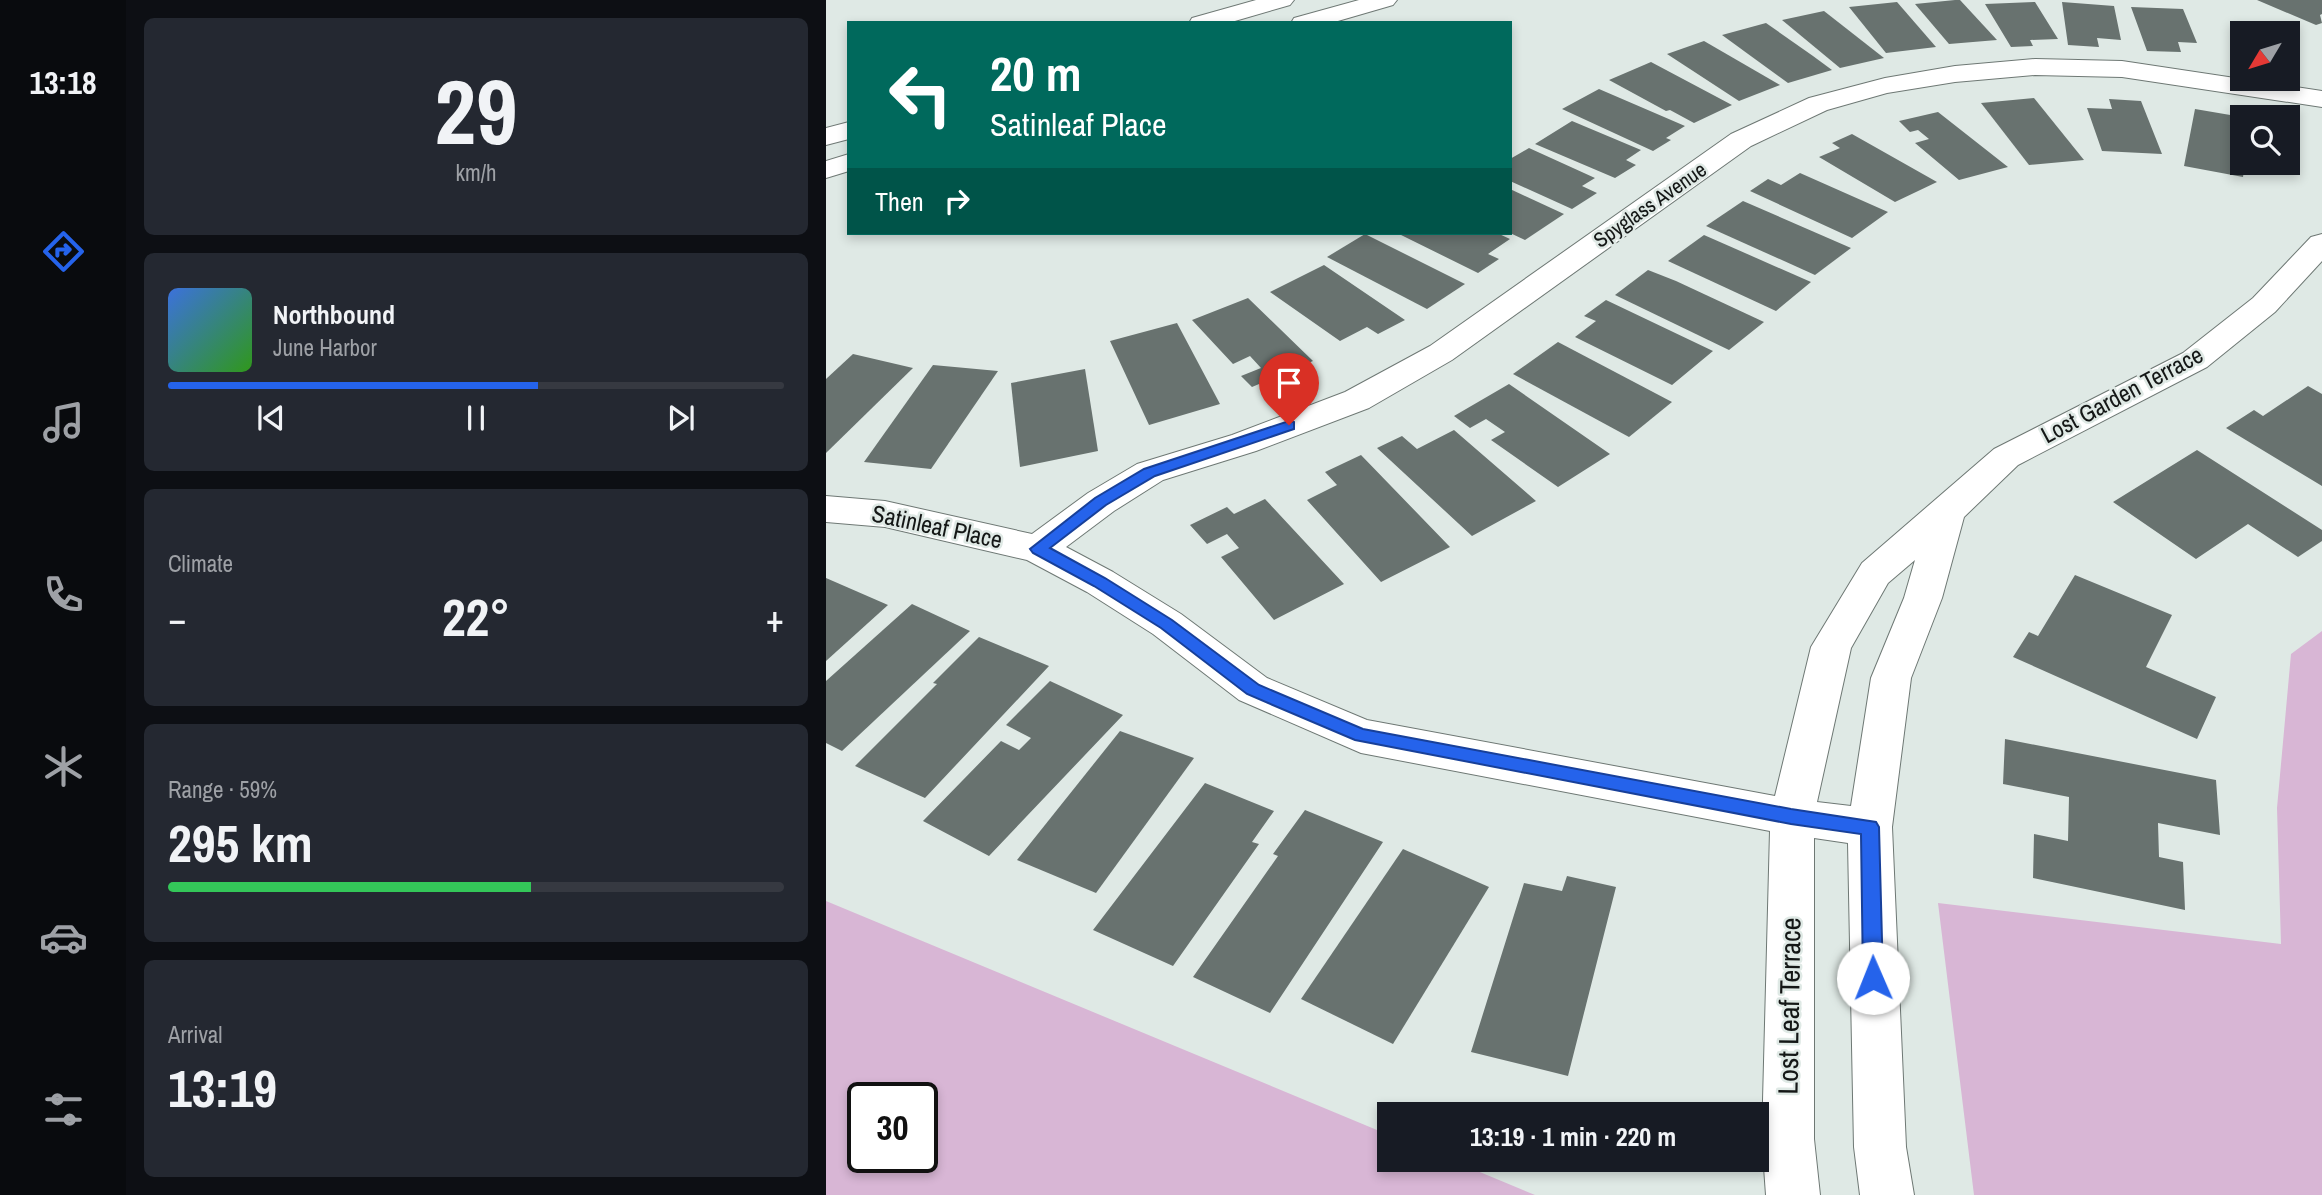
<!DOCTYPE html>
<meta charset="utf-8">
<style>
body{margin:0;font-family:"Archivo Narrow",sans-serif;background:#242831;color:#f1f3f6;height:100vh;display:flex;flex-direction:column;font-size:26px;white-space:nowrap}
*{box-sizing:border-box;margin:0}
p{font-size:23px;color:#9ea1a6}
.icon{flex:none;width:38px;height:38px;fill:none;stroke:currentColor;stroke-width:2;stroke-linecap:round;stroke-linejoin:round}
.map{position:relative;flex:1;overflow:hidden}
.details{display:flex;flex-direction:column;gap:18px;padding:18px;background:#0d0f14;width:700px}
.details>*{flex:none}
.hud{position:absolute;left:21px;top:21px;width:665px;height:214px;border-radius:0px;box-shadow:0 4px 10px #0003;background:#00695c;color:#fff;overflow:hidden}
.needle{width:46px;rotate:232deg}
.tools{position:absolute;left:1404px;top:21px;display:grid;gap:14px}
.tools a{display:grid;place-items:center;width:70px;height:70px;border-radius:0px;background:#171b24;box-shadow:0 4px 10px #0003;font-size:35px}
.speed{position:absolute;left:21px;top:1082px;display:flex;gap:14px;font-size:35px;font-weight:700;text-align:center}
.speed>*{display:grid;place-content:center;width:91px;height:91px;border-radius:50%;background:#171b24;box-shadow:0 4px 10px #0003;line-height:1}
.speed .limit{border:4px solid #111;border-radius:10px;background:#fff;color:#111}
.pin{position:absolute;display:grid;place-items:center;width:60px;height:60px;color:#fff;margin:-72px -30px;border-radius:50% 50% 50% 0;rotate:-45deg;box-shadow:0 0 7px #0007}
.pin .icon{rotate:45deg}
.me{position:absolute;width:77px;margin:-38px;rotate:359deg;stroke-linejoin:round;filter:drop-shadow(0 0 5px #0008)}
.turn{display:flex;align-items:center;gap:24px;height:147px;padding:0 28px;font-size:32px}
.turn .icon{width:91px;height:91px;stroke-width:2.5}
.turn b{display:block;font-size:49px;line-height:60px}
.then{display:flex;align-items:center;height:66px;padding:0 28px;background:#0003;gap:14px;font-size:26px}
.big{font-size:52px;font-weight:700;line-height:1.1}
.details .tile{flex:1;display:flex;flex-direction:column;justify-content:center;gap:10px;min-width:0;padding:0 24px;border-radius:10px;background:#242831}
.details .dial{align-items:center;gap:0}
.dial b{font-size:91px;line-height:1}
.song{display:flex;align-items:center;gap:21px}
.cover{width:84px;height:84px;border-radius:10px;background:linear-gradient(135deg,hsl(220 70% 55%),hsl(110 70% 35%))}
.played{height:7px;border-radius:4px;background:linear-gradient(90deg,#2563eb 60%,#363941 60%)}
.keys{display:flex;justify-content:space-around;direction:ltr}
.heat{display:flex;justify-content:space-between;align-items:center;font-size:38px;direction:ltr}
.charge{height:10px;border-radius:5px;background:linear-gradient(90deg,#34c759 59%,#363941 0)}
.trip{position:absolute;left:551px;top:1102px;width:392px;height:70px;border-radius:0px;background:#171b24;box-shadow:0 4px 10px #0003;font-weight:700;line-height:70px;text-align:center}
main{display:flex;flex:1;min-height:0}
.tab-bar{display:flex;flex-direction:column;width:126px;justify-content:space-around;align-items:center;background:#090b0e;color:#9ea1a6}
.tab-bar .icon{width:49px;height:49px}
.tab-bar .on{color:#2563eb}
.tab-bar b{font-size:32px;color:#f1f3f6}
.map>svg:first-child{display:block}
</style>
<main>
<nav class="tab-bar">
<b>13:18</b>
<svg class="icon on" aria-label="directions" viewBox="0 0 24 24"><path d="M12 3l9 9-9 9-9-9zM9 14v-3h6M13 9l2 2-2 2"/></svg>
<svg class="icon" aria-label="music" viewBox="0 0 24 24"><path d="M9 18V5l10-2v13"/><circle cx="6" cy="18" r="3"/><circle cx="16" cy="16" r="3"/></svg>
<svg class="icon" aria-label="phone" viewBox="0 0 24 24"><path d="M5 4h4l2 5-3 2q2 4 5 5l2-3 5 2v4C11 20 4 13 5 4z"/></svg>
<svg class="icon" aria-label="climate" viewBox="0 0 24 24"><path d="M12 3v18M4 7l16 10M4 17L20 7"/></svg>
<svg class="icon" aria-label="car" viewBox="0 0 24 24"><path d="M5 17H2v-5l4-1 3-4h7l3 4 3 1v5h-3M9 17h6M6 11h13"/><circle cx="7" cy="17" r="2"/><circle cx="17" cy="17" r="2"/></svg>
<svg class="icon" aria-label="filters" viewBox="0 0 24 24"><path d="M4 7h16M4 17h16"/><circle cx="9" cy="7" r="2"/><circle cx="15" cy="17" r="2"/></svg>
</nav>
<section class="details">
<div class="tile dial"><b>29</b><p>km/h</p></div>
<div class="tile">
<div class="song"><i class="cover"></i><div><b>Northbound</b><p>June Harbor</p></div></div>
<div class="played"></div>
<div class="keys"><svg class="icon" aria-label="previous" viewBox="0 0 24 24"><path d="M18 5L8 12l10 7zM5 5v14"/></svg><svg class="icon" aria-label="pause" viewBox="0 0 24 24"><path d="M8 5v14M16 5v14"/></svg><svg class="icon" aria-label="next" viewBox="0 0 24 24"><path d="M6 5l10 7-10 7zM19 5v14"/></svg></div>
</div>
<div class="tile"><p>Climate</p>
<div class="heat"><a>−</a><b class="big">22°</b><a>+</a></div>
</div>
<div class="tile"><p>Range · 59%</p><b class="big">295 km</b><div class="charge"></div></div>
<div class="tile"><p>Arrival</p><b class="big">13:19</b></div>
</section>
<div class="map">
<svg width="1496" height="1195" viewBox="0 0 1496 1195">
<rect width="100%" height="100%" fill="#dfe9e5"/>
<!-- green -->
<g fill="#d8b6d5" fill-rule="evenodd">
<path d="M1496 631V1195H1148L1112 903 1455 944 1451 808 1465 654Z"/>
<path d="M0 901 563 1135 564 1160H625L709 1195H0ZM37 1097H96V1157H37Z"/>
</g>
<!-- building -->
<g fill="#68726f">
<path d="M1129 0H1134L1171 40 1123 44 1089 4Z"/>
<path d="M1431 0H1496V14L1494 15 1496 23 1490 25Z"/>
<path d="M1071 2 1110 47 1060 53 1023 7Z"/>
<path d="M1209 2 1232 39 1204 40 1207 46 1185 47 1159 4Z"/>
<path d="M1236 2 1288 6 1295 40 1271 38 1273 47 1242 45Z"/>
<path d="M1305 7 1357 9 1371 43 1352 42 1355 52 1321 51Z"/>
<path d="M998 11 1058 58 1014 68 956 20Z"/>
<path d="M940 23 987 56 1006 70 962 83 896 35Z"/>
<path d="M878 41 954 85 913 101 841 54Z"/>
<path d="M825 62 906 105 868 123 844 110 840 111 783 80Z"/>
<path d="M773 89 859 126 840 138 845 140 827 151 736 109Z"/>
<path d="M1208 98 1258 160 1203 165 1155 103Z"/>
<path d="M1283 99 1315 101 1336 154 1276 151 1261 108 1286 109Z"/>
<path d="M1369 109 1416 117V163H1419L1417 177 1358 166Z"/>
<path d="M1112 112 1182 167 1133 180 1089 143 1103 139 1092 130 1084 132 1073 121Z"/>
<path d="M746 121 815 150 800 160 810 165 789 178 709 144Z"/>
<path d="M1026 134 1111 182 1069 202 993 157 1014 148 1006 143Z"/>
<path d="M703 148 769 178 756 186 771 193 746 209 684 181V159Z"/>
<path d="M974 173 1062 212 1026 238 924 191 942 179 955 185Z"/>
<path d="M684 189 738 214 699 240 684 233Z"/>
<path d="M917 201 1025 248 989 275 880 226Z"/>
<path d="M571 233H671L684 239 662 254 673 259 652 273Z"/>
<path d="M539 234 639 284 601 309 501 257Z"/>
<path d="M878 235 985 282 950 311 842 261Z"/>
<path d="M498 265 579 320 552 334 541 327 514 341 444 292Z"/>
<path d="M822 270 850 281 938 322 903 350 789 295Z"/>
<path d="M422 298 487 361 426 387 415 376 435 368 424 356 407 364 366 320Z"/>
<path d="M780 300 887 351 846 385 749 337 770 321 758 316Z"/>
<path d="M351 323 394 404 323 425 284 341Z"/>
<path d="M732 342 846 402 803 437 687 374Z"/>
<path d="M27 354 87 368 0 453V379Z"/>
<path d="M107 365 172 371 105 469 38 462Z"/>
<path d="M259 369 272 451 194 467 185 383Z"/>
<path d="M683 384 784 454 732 487 665 440 679 432 660 419 644 428 628 416Z"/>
<path d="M1482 386 1496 394V486L1400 428 1428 410 1437 416Z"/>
<path d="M628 430 710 501 646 536 551 448 576 436 591 449Z"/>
<path d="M1371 450 1496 530V541L1472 557 1422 524 1370 559 1287 502Z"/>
<path d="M535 455 624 547 555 582 481 500 511 485 499 472Z"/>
<path d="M439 499 518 584 448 620 395 557 413 548 401 534 381 544 364 525 401 507 408 514Z"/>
<path d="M1249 575 1346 615 1320 667 1390 697 1371 739 1187 657 1203 632 1212 636Z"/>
<path d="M0 578 62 605 0 661Z"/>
<path d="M86 604 144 631 16 751 0 743V681Z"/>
<path d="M153 637 223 666 99 798 29 766 111 684 107 683Z"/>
<path d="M224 681 297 715 163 856 97 821 175 741 193 750 205 738 180 725Z"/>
<path d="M294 731 368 758 270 893 191 860Z"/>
<path d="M1179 739 1390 780 1394 835 1332 823 1333 857 1357 862 1359 910 1207 878 1208 834 1242 841 1243 797 1177 784Z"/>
<path d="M379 783 448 811 426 842 433 844 347 966 267 930Z"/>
<path d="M479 810 557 842 444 1013 367 977 452 856 447 854Z"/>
<path d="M577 849 663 887 567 1044 475 999Z"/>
<path d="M741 876 790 887 742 1076 645 1052 698 883 736 891Z"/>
</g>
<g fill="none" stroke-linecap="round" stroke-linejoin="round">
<!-- minor casing -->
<g stroke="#6e7874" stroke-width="2">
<path id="minor" d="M1209 59 1296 61 1496 91V107L1296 77 1209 75 1129 82 1061 93 1001 110 925 146 626 360 543 408 430 451 337 480 288 511 240 547 287 572 355 614 441 678 541 720 949 796 985 647 1036 563 1168 449 1357 353 1427 298 1485 237 1496 234V261L1449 312 1381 367 1192 465 1138 517 1116 598 1085 678 1066 827 1080 1147 1088 1195H1034L1028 1147 1022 843 988 838V1139L994 1195H940L936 1139 944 831 535 753 413 700 327 634 261 592 201 560 59 527 0 522V496L59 501 206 534 262 493 311 464 406 435 519 392 604 346 905 134 983 98 1059 78 1129 66ZM1089 560 1078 598 1045 678 1025 806 991 802 1025 648 1062 583Z"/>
</g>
<!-- secondary casing -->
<g stroke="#6e7874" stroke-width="2">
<g id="secondary">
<path d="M430 0H468L464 5 402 23H363L366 18Z"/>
<path d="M533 0H571L567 5 505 23H465L468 18Z"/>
<path d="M23 122V139L0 145V128Z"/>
<path d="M23 154V171L0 178V161Z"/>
</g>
</g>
<!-- minor -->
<use href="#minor" fill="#fff" fill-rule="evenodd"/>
<!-- secondary -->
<use href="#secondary" fill="#fff" fill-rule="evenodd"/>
</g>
<!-- route -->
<path fill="#2563eb" stroke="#184099" stroke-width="2" d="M463 421 468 422V429L329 476 280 505 224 548 279 578 346 620 433 685 537 729 965 809 1050 822 1053 827 1057 978 1054 984 1047 987 1040 984 1037 978 1035 834 965 824 529 740 421 694 335 628 268 586 207 553 204 549 269 498 318 469Z"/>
<g text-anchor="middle" stroke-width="5" stroke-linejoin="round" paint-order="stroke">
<!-- far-street labels -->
<g font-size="21" fill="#141716" stroke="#dfe9e5">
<text transform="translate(824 205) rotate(-35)" y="7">Spyglass Avenue</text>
</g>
<!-- street labels -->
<g font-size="24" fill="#141716" stroke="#dfe9e5">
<text transform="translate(1296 395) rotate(-28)" y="8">Lost Garden Terrace</text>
<text transform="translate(111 527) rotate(12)" y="8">Satinleaf Place</text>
</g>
<!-- near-street labels -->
<g font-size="28" fill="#141716" stroke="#dfe9e5">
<text transform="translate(963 1006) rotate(-89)" y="10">Lost Leaf Terrace</text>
</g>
</g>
</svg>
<div class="tools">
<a><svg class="needle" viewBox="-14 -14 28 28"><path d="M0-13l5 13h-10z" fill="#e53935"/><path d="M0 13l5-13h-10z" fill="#9ea1a6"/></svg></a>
<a><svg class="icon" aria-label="search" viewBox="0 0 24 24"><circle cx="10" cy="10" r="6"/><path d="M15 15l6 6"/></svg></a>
</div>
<div class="speed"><div class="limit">30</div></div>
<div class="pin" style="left:463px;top:425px;background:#d93025"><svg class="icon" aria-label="arrive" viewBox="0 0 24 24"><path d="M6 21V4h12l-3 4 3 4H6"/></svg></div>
<svg class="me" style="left:1047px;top:978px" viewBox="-20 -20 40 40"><circle r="19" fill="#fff"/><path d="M0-13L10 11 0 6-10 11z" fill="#2563eb"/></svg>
<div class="trip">13:19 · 1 min · 220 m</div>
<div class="hud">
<div class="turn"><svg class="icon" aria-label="left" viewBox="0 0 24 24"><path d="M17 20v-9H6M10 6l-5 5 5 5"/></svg><div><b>20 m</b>Satinleaf Place</div></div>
<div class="then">Then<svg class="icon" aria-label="right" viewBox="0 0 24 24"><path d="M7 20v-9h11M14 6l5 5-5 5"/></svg></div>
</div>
</div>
</main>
